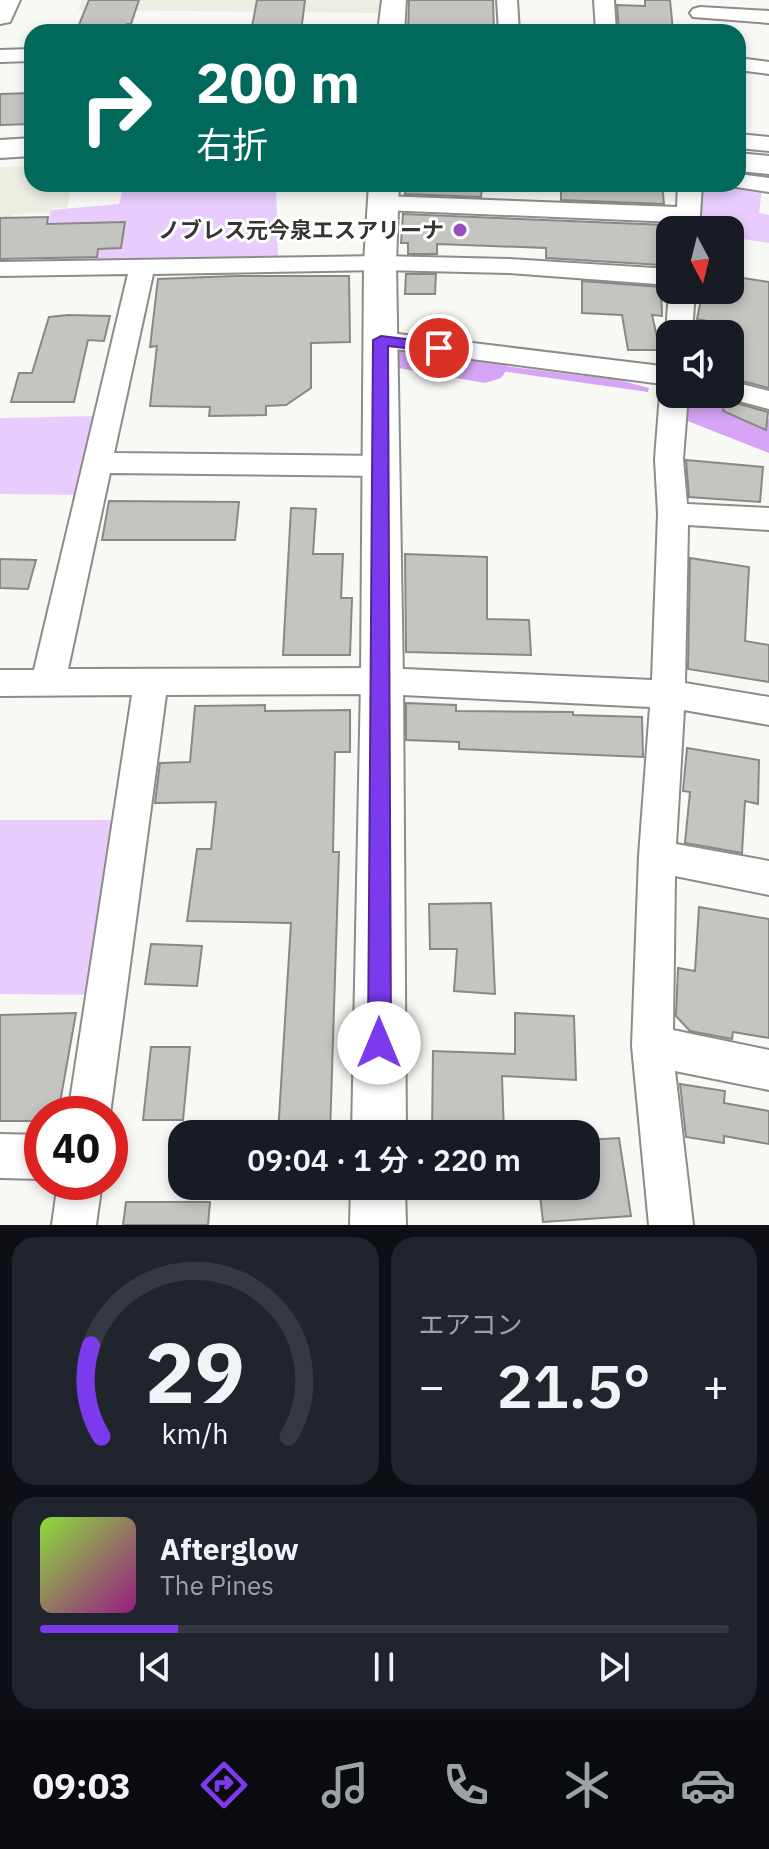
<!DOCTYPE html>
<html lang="ja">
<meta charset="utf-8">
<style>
body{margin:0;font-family:"IBM Plex Sans","Noto Sans JP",sans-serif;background:#20242c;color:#f1f3f6;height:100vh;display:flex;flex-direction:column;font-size:30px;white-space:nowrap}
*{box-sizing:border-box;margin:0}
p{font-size:26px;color:#9ea1a6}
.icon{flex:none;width:44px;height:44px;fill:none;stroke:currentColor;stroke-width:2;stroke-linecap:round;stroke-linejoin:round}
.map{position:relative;height:1225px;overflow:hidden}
.drawer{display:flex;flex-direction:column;gap:12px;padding:12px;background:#0d0f14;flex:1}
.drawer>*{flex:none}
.guide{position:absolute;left:24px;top:24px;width:722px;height:168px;border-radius:24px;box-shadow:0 4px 12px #0003;background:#00695c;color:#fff;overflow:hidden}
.needle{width:52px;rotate:173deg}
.buttons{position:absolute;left:656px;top:216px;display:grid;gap:16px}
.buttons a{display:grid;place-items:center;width:88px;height:88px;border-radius:16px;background:#171b24;box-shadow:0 4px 12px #0003;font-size:40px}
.speed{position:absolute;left:24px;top:1096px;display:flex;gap:16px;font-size:40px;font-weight:700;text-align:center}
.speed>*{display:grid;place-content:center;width:104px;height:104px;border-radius:50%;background:#171b24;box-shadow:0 4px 12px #0003;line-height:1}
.speed .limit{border:12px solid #d22;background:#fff;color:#111}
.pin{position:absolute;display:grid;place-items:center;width:68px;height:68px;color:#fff;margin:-34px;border:4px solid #fff;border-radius:50%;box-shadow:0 2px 8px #0007}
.me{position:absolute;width:88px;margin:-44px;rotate:0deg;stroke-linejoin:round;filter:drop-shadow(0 0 6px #0008)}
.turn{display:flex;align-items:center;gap:28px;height:168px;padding:0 40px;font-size:36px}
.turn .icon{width:104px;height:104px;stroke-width:2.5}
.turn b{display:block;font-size:56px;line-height:68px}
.big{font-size:60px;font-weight:600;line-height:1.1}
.drawer .card{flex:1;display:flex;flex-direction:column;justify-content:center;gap:12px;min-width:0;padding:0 28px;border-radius:24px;background:#20242c}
.drawer .dial{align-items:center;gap:0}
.dial svg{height:208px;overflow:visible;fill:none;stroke:#363941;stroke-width:7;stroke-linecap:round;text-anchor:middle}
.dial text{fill:#f1f3f6;stroke:none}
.song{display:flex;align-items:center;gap:24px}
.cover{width:96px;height:96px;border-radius:12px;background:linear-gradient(135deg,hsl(90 70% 55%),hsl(310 70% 35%))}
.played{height:8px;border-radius:4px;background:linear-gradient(90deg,#7c3aed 20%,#363941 20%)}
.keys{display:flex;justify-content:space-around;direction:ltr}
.heat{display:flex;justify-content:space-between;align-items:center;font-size:44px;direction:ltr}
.drawer .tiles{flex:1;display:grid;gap:12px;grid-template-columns:1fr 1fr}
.card:last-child{grid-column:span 2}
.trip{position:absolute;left:168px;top:1120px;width:432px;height:80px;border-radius:24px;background:#171b24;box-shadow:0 4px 12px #0003;font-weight:600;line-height:80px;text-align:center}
.tabs{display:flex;height:128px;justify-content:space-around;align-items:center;background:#090b0e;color:#9ea1a6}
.tabs .icon{width:56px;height:56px}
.tabs .current{color:#7c3aed}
.tabs b{font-size:36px;color:#f1f3f6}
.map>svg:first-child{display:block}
</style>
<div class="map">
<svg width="769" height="1225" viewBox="0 0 769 1225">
<rect width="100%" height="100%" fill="#f8f8f4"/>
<!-- built -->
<g fill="#eceee2">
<path d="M82 0H380L379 13 78 10Z"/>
<path d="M32 166V184H72L67 208H52L51 213 13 214 8 235H0V167Z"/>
</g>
<!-- green -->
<g fill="#e9ccfe">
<path d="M124 184H276L278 256 41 261 51 210 119 204Z"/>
<path d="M719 184 762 190 759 213 769 215V243L730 237V230H698L700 190Z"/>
<path d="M98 416 79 495 0 494V418Z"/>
<path d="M0 820H116L94 995 0 994Z"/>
</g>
<!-- water -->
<path fill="#d6a5f6" d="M415 355 619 380 649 388 648 392 410 358Z"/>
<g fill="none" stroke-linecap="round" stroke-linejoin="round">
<!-- river -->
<g fill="#d6a5f6" fill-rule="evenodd">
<path d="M403 342 501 358 508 368 501 378 485 383 387 366 380 356 387 346Z"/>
<path d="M688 394 714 396 769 419V453L680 418 674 407 680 396Z"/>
</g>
</g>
<!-- building -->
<g fill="#c4c5c1" stroke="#888885" stroke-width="2">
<path d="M89 0H139L131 24H127L125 32H76Z"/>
<path d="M257 0H305L301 32H251Z"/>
<path d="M409 0H493L494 32 408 31Z"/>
<path d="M645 0H670L673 31 619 32 617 5 645 6Z"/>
<path d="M32 93V124L0 125V94Z"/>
<path d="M406 184 482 186 481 197 405 194Z"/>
<path d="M561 184H662L664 204 561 200Z"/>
<path d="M403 214 666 225V228L662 227 661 265 546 258V248L437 244V254H408V243H401Z"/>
<path d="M48 217 47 224 125 222 121 248 98 249 97 257 0 259V218Z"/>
<path d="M406 274H436L435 294H405Z"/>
<path d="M235 276H349L350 342 311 343V388L286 405 266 406V415L209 416 210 407 150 406 157 346 150 347 158 279Z"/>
<path d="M730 276 769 282V388L730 378V325L697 319 703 290H730Z"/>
<path d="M582 281 661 287 662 316 652 315 660 350H628L622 315 582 313Z"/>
<path d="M68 315 110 316 104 341 88 340 74 402H11L19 373H32L49 317Z"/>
<path d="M725 400 768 412 766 430 723 411Z"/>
<path d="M686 460 763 467 760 502 689 497Z"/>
<path d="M109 501 239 502 235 540H102Z"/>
<path d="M291 508 316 509 313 554H343L341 598H352L350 655H283Z"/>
<path d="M405 554 487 557V619L529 620 531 655 406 652Z"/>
<path d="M690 558 749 567 745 641 769 645V682L688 669Z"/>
<path d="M0 559 36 560 28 589 0 588Z"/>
<path d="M406 703 456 705V711L573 712V715L642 717 643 757 459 749V742L406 740Z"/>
<path d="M265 705V711L350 710V752H335L333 852H339L330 1134H278L291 923 187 921 197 849H211L216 802 155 803 160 763 190 762 195 706Z"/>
<path d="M687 748 759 760 758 804 745 801 742 853 685 843 690 792 683 791Z"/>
<path d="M491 903 495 994 454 991 457 949H430L429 904Z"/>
<path d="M699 907 769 919V1038L733 1032 732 1039 690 1031 676 1016 678 968 695 971Z"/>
<path d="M151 944 202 946 197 986 145 984Z"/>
<path d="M76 1013 58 1114H42V1121H0V1015Z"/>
<path d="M515 1013 574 1016 576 1080 502 1076 504 1134H432L433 1051 515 1054Z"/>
<path d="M151 1047H190L183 1120H143Z"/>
<path d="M680 1084 725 1091 724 1103 769 1111V1144L724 1136V1143L686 1137Z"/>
<path d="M619 1138 631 1216 543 1222 539 1186H586V1140Z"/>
<path d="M126 1202H210L208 1225H123Z"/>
</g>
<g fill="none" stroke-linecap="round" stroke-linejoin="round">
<!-- minor casing -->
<g stroke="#8c8c88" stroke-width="4">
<g id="minor">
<path d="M497 0H517L519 32H499Z"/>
<path d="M594 0H614L616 32H596Z"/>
<path d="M700 7 769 11V23L693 17 690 13 693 9Z"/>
<path d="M32 49V61L0 62V50Z"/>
<path d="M738 58 769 62V74L738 70Z"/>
<path d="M738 134 769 137V151L738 148Z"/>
<path d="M738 174 769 178V192L730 186 738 184Z"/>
<path d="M678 184H702L699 230H675L676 222 383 210 375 208 371 203 375 198 383 196 677 207Z"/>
<path d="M380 256 509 259 670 269V285L509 273 380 270 153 274 114 453 381 456 391 459 396 466 391 473 381 476 110 473 68 669 382 668 652 680 658 514 655 459 660 394 670 386V394H688L683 459 687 504 769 508V530L688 525 685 683 769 697V725L684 710 676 844 769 861V895L675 876 673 1030 769 1050V1090L675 1071 693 1225H649L632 1046 639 856 650 707 382 694 166 695 110 1114H68L132 695 0 696V670H34L128 274 0 276V262Z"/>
<path d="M669 290H695L692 334H670V340L666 334Z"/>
<path d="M381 332 670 367V385L372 346 368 340 372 334Z"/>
<path d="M730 381 769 391V409L720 396 719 394H730Z"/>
<path d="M0 1134 42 1135V1179L0 1178Z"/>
<path d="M58 1182H102L96 1225H52Z"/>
</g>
</g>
<!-- tertiary casing -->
<g stroke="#8c8c88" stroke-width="4">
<g id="tertiary">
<path d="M382 0H406L404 32H378Z"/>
<path d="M369 184H399L396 263 403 681 406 1134H352L361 681 364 263Z"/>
<path d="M351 1186H405L406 1225H350Z"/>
</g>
</g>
<!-- primary casing -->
<g stroke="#8c8c88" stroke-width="4">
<g id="primary">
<path d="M0 0H20L10 22 0 24Z"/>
<path d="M32 138V156L0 158V140Z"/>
<path d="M738 153 769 156V174L738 171Z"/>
</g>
</g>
<!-- minor -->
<use href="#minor" fill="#fff" fill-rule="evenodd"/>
<!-- tertiary -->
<use href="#tertiary" fill="#fff" fill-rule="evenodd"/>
<!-- primary -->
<use href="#primary" fill="#fff" fill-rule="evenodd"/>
</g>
<!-- route -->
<path fill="#7c3aed" stroke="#51269a" stroke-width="2" d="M381 336 439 343 446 348 439 352 388 346 391 1043 388 1051 379 1055 371 1051 368 1043 373 340Z"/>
<!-- markers -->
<circle fill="#984fc2" stroke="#fff" stroke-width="3" cx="460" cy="230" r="8"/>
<g text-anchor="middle" stroke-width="6" stroke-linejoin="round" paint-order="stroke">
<!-- far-poi labels -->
<g font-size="22" font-weight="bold" fill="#353534" stroke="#fff" text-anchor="end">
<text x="444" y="238">ノブレス元今泉エスアリーナ</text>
</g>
</g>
</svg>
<div class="buttons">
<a><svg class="needle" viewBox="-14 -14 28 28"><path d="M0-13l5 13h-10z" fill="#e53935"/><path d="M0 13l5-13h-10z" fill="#9ea1a6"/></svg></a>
<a><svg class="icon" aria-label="sound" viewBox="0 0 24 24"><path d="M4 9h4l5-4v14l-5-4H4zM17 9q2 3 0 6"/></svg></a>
</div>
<div class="speed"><div class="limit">40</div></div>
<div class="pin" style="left:439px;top:348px;background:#d93025"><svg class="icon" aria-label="arrive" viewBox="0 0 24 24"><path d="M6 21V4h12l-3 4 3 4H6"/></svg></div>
<svg class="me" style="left:379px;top:1043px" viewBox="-20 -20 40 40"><circle r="19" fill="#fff"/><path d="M0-13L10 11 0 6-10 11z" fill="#7c3aed"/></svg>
<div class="trip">09:04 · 1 分 · 220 m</div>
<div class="guide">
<div class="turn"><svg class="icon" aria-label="right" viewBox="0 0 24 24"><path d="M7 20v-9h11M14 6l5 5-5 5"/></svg><div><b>200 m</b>右折</div></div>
</div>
</div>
<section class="drawer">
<div class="tiles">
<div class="card dial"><svg viewBox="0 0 100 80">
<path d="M14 69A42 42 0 1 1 86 69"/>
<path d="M14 69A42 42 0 0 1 10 34" stroke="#7c3aed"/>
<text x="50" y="56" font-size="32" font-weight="700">29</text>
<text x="50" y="72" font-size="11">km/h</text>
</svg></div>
<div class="card"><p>エアコン</p>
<div class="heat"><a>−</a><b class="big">21.5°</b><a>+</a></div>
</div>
<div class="card">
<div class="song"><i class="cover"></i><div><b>Afterglow</b><p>The Pines</p></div></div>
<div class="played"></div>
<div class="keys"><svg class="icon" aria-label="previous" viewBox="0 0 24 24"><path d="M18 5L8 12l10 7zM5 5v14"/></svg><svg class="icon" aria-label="pause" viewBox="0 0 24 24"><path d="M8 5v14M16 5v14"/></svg><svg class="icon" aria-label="next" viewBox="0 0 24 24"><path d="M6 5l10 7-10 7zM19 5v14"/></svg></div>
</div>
</div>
</section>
<nav class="tabs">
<b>09:03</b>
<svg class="icon current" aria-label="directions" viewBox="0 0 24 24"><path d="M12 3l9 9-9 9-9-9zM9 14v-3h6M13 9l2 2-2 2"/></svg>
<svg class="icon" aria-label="music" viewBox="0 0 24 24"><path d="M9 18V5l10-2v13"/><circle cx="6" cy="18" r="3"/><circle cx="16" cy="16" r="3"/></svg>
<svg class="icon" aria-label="phone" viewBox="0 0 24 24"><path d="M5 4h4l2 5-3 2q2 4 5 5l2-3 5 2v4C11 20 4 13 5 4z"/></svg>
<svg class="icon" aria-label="climate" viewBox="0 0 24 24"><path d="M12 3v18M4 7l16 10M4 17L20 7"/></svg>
<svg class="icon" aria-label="car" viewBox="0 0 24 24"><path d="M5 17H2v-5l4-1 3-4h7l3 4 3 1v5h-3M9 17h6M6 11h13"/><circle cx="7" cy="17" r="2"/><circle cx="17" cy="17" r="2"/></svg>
</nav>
